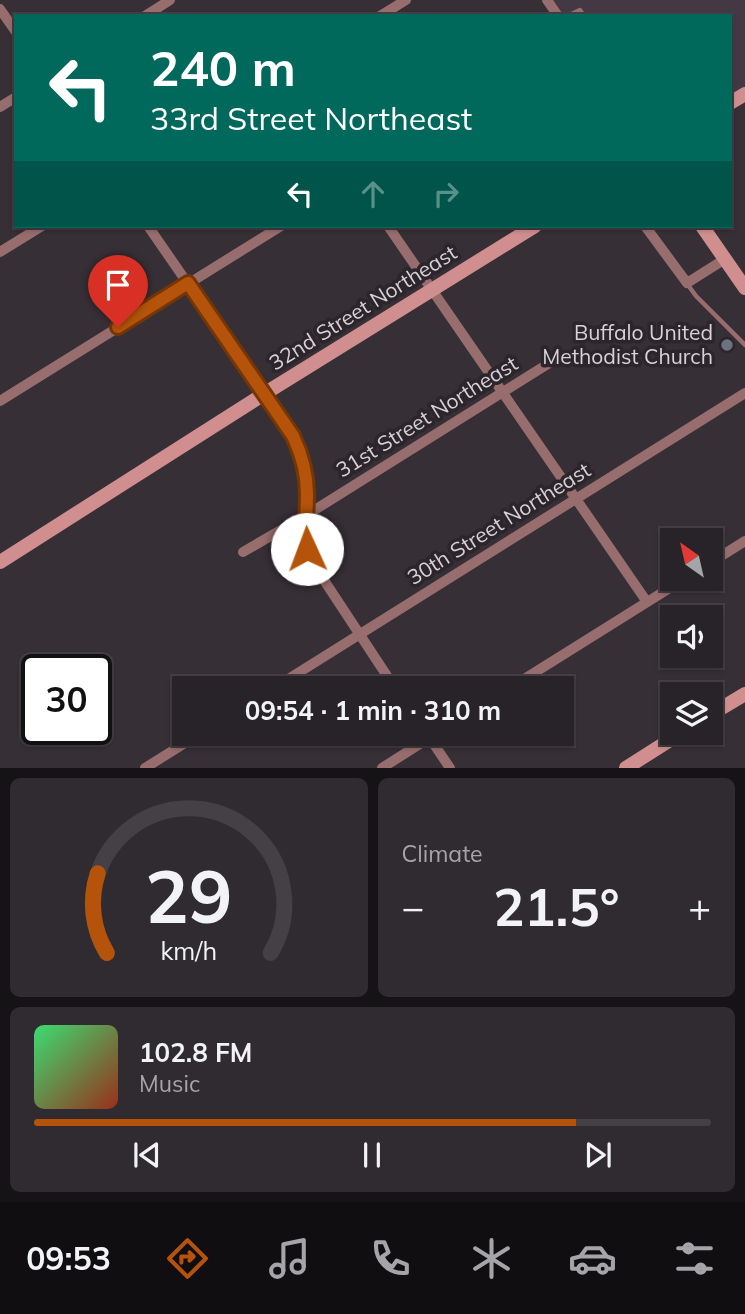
<!DOCTYPE html>
<meta charset="utf-8">
<style>
body{margin:0;font-family:Mulish,sans-serif;background:#302b30;color:#f1f3f6;height:100vh;display:flex;flex-direction:column;font-size:26px;white-space:nowrap}
*{box-sizing:border-box;margin:0}
p{font-size:23px;color:#a5a4a8}
.icon{flex:none;width:38px;height:38px;fill:none;stroke:currentColor;stroke-width:2;stroke-linecap:round;stroke-linejoin:round}
.map{position:relative;height:768px;overflow:hidden}
.drawer{display:flex;flex-direction:column;gap:10px;padding:10px;background:#161316;flex:1}
.drawer>*{flex:none}
.top-card{position:absolute;left:14px;top:14px;width:718px;height:214px;border-radius:0px;box-shadow:0 2px 5px #0004,0 0 0 2px #444045;background:#00695c;color:#fff;overflow:hidden}
.needle{width:46px;rotate:326deg}
.controls{position:absolute;left:660px;top:528px;display:grid;gap:14px}
.controls a{display:grid;place-items:center;width:63px;height:63px;border-radius:0px;background:#282328;box-shadow:0 2px 5px #0004,0 0 0 2px #444045;font-size:35px}
.speed{position:absolute;left:21px;top:654px;display:flex;gap:14px;font-size:35px;font-weight:700;text-align:center}
.speed>*{display:grid;place-content:center;width:91px;height:91px;border-radius:50%;background:#282328;box-shadow:0 2px 5px #0004,0 0 0 2px #444045;line-height:1}
.speed .limit{border:4px solid #111;border-radius:10px;background:#fff;color:#111}
.pin{position:absolute;display:grid;place-items:center;width:60px;height:60px;color:#fff;margin:-72px -30px;border-radius:50% 50% 50% 0;rotate:-45deg;box-shadow:0 0 7px #0007}
.pin .icon{rotate:45deg}
.me{position:absolute;width:77px;margin:-38px;rotate:358deg;stroke-linejoin:round;filter:drop-shadow(0 0 5px #0008)}
.turn{display:flex;align-items:center;gap:24px;height:147px;padding:0 21px;font-size:32px}
.turn .icon{width:91px;height:91px;stroke-width:2.5}
.turn b{display:block;font-size:49px;line-height:60px}
.lanes{display:flex;align-items:center;height:66px;padding:0 21px;background:#0003;justify-content:center;gap:35px;direction:ltr}
.lanes .off{opacity:.35}
.big{font-size:52px;font-weight:700;line-height:1.1}
.drawer .card{flex:1;display:flex;flex-direction:column;justify-content:center;gap:10px;min-width:0;padding:0 24px;border-radius:10px;background:#302b30}
.drawer .dial{align-items:center;gap:0}
.dial svg{height:182px;overflow:visible;fill:none;stroke:#444045;stroke-width:7;stroke-linecap:round;text-anchor:middle}
.dial text{fill:#f1f3f6;stroke:none}
.song{display:flex;align-items:center;gap:21px}
.cover{width:84px;height:84px;border-radius:10px;background:linear-gradient(135deg,hsl(140 70% 55%),hsl(10 70% 35%))}
.played{height:7px;border-radius:4px;background:linear-gradient(90deg,#b45309 80%,#444045 80%)}
.keys{display:flex;justify-content:space-around;direction:ltr}
.heat{display:flex;justify-content:space-between;align-items:center;font-size:38px;direction:ltr}
.drawer .tiles{flex:1;display:grid;gap:10px;grid-template-columns:1fr 1fr}
.card:last-child{grid-column:span 2}
.trip{position:absolute;left:172px;top:676px;width:402px;height:70px;border-radius:0px;background:#282328;box-shadow:0 2px 5px #0004,0 0 0 2px #444045;font-weight:700;line-height:70px;text-align:center}
.tab-bar{display:flex;height:112px;justify-content:space-around;align-items:center;background:#100e10;color:#a5a4a8}
.tab-bar .icon{width:49px;height:49px}
.tab-bar .current{color:#b45309}
.tab-bar b{font-size:32px;color:#f1f3f6}
.map>svg:first-child{display:block}
</style>
<div class="map">
<svg width="745" height="768" viewBox="0 0 745 768">
<rect width="100%" height="100%" fill="#362f35"/>
<!-- built -->
<path fill="#433843" d="M547 0H745V94L730 103V16H558Z"/>
<g fill="none" stroke-linecap="round" stroke-linejoin="round">
<!-- lane -->
<g stroke="#976d6d" stroke-width="4.5">
<path d="M567 16 580 10 584 16"/>
<path d="M688 285 696 296 745 345"/>
</g>
<!-- street -->
<g stroke="#976d6d" stroke-width="10">
<path d="M547 0 558 16"/>
<path d="M0 9 16 32"/>
<path d="M145 16 170 0"/>
<path d="M380 16 406 0"/>
<path d="M0 107 16 97"/>
<path d="M148 226 293 436C302 455 307 474 307 496 307 522 302 536 312 562L395 688"/>
<path d="M388 226 647 602"/>
<path d="M645 226 687 283 725 259"/>
<path d="M0 252 42 226"/>
<path d="M0 401 281 226"/>
<path d="M243 552 305 516 559 357"/>
<path d="M710 563 745 541"/>
<path d="M274 688 745 393"/>
<path d="M510 688 684 579"/>
<path d="M427 734 450 768"/>
<path d="M145 768 201 733"/>
<path d="M382 768 437 733"/>
</g>
<!-- secondary -->
<g stroke="#d08e8e" stroke-width="14">
<path d="M730 103 745 94"/>
<path d="M702 226 745 288"/>
<path d="M0 562 264 394 535 226"/>
<path d="M710 715 745 694"/>
<path d="M626 768 681 733"/>
</g>
</g>
<g fill="none" stroke-linecap="round" stroke-linejoin="round">
<!-- route casing -->
<g stroke="#753606" stroke-width="18">
<path id="route" d="M118 327 188 283 293 436C302 455 307 473 307 494 307 514 304 529 307 549"/>
</g>
<!-- route -->
<use href="#route" stroke="#b45309" stroke-width="12"/>
</g>
<!-- markers -->
<circle fill="#6b7280" stroke="#2c252b" stroke-width="2.5" cx="727" cy="345" r="7"/>
<g text-anchor="middle" stroke-width="7" stroke-linejoin="round" paint-order="stroke">
<!-- street labels -->
<g font-size="21" fill="#d6d2d6" stroke="#2c252b">
<text transform="translate(363 308) rotate(-32)" y="7">32nd Street Northeast</text>
<text transform="translate(427 417) rotate(-32)" y="7">31st Street Northeast</text>
<text transform="translate(499 524) rotate(-32)" y="7">30th Street Northeast</text>
</g>
<!-- poi labels -->
<g font-size="21" fill="#d6d2d6" stroke="#2c252b" text-anchor="end">
<text x="713" y="340">Buffalo United<tspan x="713" dy="24">Methodist Church</tspan></text>
</g>
</g>
</svg>
<div class="controls">
<a><svg class="needle" viewBox="-14 -14 28 28"><path d="M0-13l5 13h-10z" fill="#e53935"/><path d="M0 13l5-13h-10z" fill="#a5a4a8"/></svg></a>
<a><svg class="icon" aria-label="sound" viewBox="0 0 24 24"><path d="M4 9h4l5-4v14l-5-4H4zM17 9q2 3 0 6"/></svg></a>
<a><svg class="icon" aria-label="layers" viewBox="0 0 24 24"><path d="M12 4l9 5-9 5-9-5zM3 14l9 5 9-5"/></svg></a>
</div>
<div class="speed"><div class="limit">30</div></div>
<div class="pin" style="left:118px;top:327px;background:#d93025"><svg class="icon" aria-label="arrive" viewBox="0 0 24 24"><path d="M6 21V4h12l-3 4 3 4H6"/></svg></div>
<svg class="me" style="left:307px;top:549px" viewBox="-20 -20 40 40"><circle r="19" fill="#fff"/><path d="M0-13L10 11 0 6-10 11z" fill="#b45309"/></svg>
<div class="trip">09:54 · 1 min · 310 m</div>
<div class="top-card">
<div class="turn"><svg class="icon" aria-label="left" viewBox="0 0 24 24"><path d="M17 20v-9H6M10 6l-5 5 5 5"/></svg><div><b>240 m</b>33rd Street Northeast</div></div>
<div class="lanes"><svg class="icon" aria-label="left" viewBox="0 0 24 24"><path d="M17 20v-9H6M10 6l-5 5 5 5"/></svg><svg class="icon off" aria-label="ahead" viewBox="0 0 24 24"><path d="M12 20V5M6 11l6-6 6 6"/></svg><svg class="icon off" aria-label="right" viewBox="0 0 24 24"><path d="M7 20v-9h11M14 6l5 5-5 5"/></svg></div>
</div>
</div>
<section class="drawer">
<div class="tiles">
<div class="card dial"><svg viewBox="0 0 100 80">
<path d="M14 69A42 42 0 1 1 86 69"/>
<path d="M14 69A42 42 0 0 1 10 34" stroke="#b45309"/>
<text x="50" y="56" font-size="32" font-weight="700">29</text>
<text x="50" y="72" font-size="11">km/h</text>
</svg></div>
<div class="card"><p>Climate</p>
<div class="heat"><a>−</a><b class="big">21.5°</b><a>+</a></div>
</div>
<div class="card">
<div class="song"><i class="cover"></i><div><b>102.8 FM</b><p>Music</p></div></div>
<div class="played"></div>
<div class="keys"><svg class="icon" aria-label="previous" viewBox="0 0 24 24"><path d="M18 5L8 12l10 7zM5 5v14"/></svg><svg class="icon" aria-label="pause" viewBox="0 0 24 24"><path d="M8 5v14M16 5v14"/></svg><svg class="icon" aria-label="next" viewBox="0 0 24 24"><path d="M6 5l10 7-10 7zM19 5v14"/></svg></div>
</div>
</div>
</section>
<nav class="tab-bar">
<b>09:53</b>
<svg class="icon current" aria-label="directions" viewBox="0 0 24 24"><path d="M12 3l9 9-9 9-9-9zM9 14v-3h6M13 9l2 2-2 2"/></svg>
<svg class="icon" aria-label="music" viewBox="0 0 24 24"><path d="M9 18V5l10-2v13"/><circle cx="6" cy="18" r="3"/><circle cx="16" cy="16" r="3"/></svg>
<svg class="icon" aria-label="phone" viewBox="0 0 24 24"><path d="M5 4h4l2 5-3 2q2 4 5 5l2-3 5 2v4C11 20 4 13 5 4z"/></svg>
<svg class="icon" aria-label="climate" viewBox="0 0 24 24"><path d="M12 3v18M4 7l16 10M4 17L20 7"/></svg>
<svg class="icon" aria-label="car" viewBox="0 0 24 24"><path d="M5 17H2v-5l4-1 3-4h7l3 4 3 1v5h-3M9 17h6M6 11h13"/><circle cx="7" cy="17" r="2"/><circle cx="17" cy="17" r="2"/></svg>
<svg class="icon" aria-label="filters" viewBox="0 0 24 24"><path d="M4 7h16M4 17h16"/><circle cx="9" cy="7" r="2"/><circle cx="15" cy="17" r="2"/></svg>
</nav>
